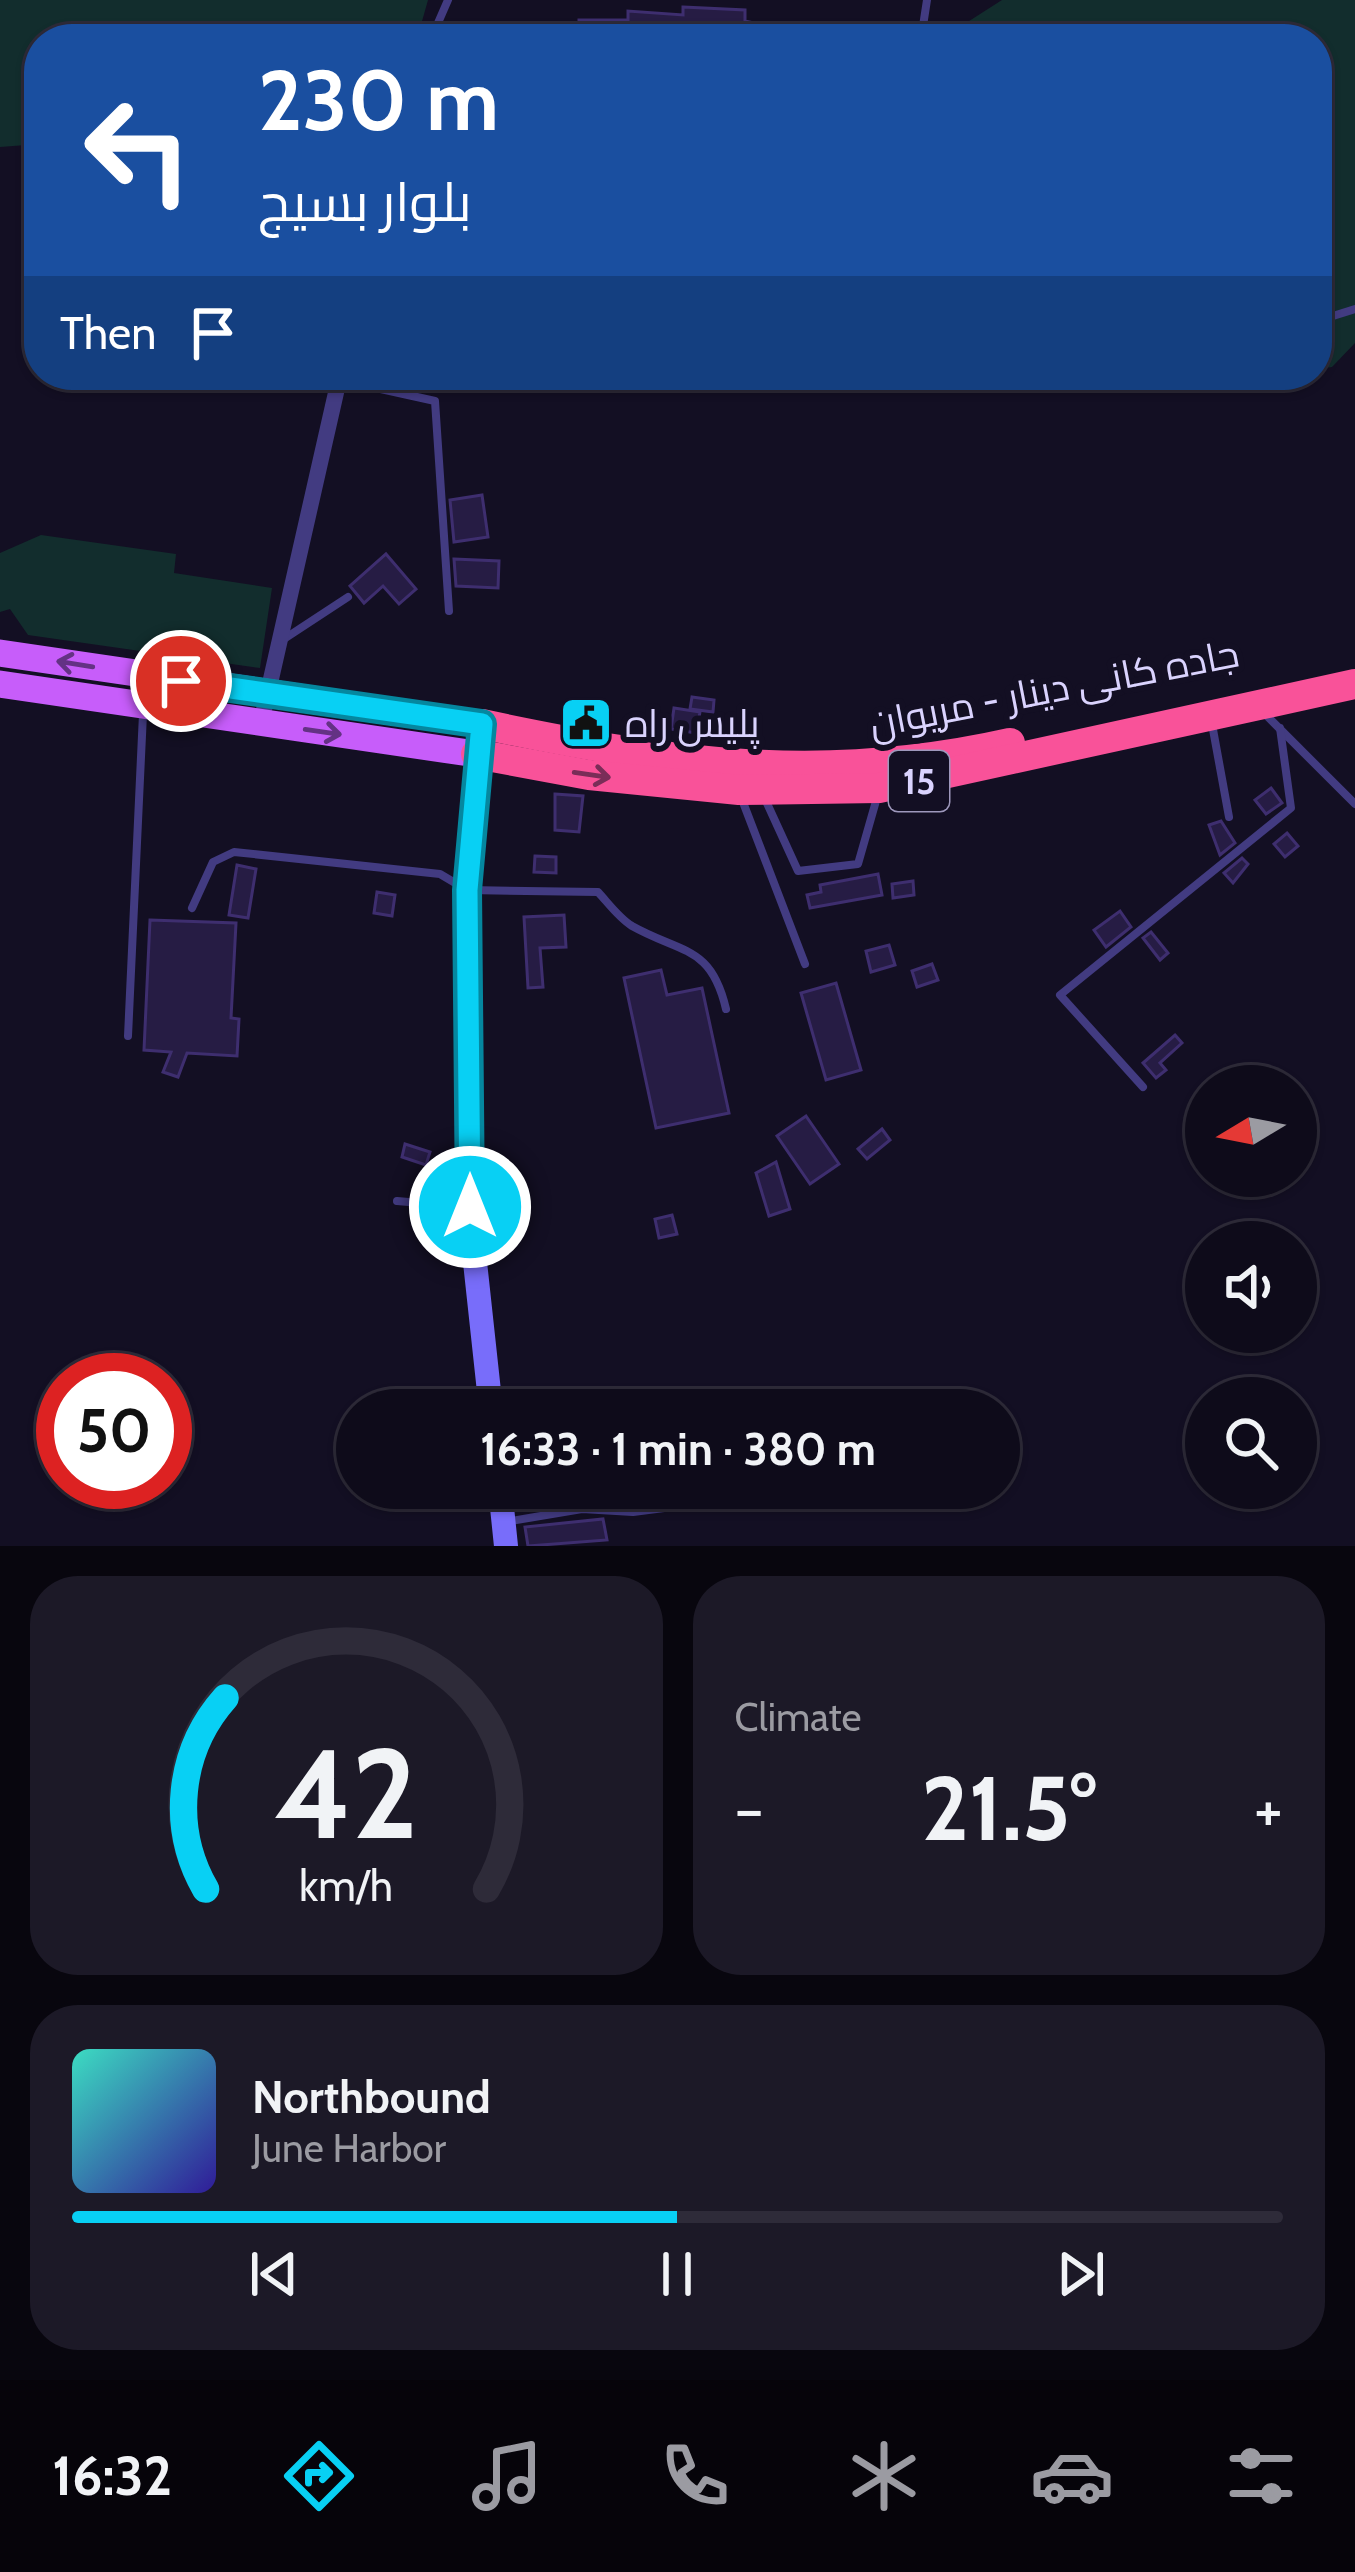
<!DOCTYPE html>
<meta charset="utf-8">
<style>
body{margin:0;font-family:Cabin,Cairo,sans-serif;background:#1c1927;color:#f1f3f6;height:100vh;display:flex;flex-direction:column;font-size:45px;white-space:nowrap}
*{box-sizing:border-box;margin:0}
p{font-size:39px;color:#9b9ba2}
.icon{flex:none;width:66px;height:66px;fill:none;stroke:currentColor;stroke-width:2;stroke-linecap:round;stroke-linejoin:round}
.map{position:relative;height:1546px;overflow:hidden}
.panel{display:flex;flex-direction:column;gap:30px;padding:30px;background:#08060e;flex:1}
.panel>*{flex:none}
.guide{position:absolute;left:24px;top:24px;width:1308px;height:366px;border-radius:48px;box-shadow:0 3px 9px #0004,0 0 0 3px #2e2b39;background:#1a4fa0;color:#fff;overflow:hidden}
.needle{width:78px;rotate:260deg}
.buttons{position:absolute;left:1185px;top:1065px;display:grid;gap:24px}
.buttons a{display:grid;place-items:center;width:132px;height:132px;border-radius:50%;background:#0e0b1a;box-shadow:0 3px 9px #0004,0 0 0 3px #2e2b39;font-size:60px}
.speed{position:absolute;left:36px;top:1353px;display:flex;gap:24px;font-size:60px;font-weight:700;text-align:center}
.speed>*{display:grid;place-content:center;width:156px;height:156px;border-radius:50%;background:#0e0b1a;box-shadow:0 3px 9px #0004,0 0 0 3px #2e2b39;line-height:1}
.speed .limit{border:18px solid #d22;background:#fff;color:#111}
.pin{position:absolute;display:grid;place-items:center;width:102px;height:102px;color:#fff;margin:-51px;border:6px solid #fff;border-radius:50%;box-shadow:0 3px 12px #0007}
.me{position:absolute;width:132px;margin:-66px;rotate:0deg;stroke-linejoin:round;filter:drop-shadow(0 0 9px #0008)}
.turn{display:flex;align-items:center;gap:42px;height:252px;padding:0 36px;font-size:54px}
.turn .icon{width:156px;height:156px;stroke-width:2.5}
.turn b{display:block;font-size:84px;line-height:102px}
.then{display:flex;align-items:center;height:114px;padding:0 36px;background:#0003;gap:24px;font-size:45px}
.big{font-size:90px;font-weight:700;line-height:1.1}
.panel .tile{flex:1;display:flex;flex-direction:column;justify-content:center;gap:18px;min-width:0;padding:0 42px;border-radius:48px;background:#1c1927}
.panel .dial{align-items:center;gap:0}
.dial svg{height:312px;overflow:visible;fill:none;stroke:#2e2b39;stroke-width:7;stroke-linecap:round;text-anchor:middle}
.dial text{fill:#f1f3f6;stroke:none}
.song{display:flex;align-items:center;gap:36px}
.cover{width:144px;height:144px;border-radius:18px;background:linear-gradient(135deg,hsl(170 70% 55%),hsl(250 70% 35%))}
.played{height:12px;border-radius:6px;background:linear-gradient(90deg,#08d0f4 50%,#2e2b39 50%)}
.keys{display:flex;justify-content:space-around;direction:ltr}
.heat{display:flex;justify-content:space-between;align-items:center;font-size:66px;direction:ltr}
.panel .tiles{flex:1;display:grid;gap:30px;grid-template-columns:1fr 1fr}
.tile:last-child{grid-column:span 2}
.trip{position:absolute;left:336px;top:1389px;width:684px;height:120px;border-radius:60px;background:#0e0b1a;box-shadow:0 3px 9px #0004,0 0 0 3px #2e2b39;font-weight:700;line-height:120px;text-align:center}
.menu{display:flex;height:192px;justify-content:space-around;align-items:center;background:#06040a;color:#9b9ba2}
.menu .icon{width:84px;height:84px}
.menu .active{color:#08d0f4}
.menu b{font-size:54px;color:#f1f3f6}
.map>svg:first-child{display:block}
</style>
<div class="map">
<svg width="1355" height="1546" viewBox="0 0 1355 1546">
<rect width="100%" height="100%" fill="#130f23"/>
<!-- green -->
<g fill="#122d2d">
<path d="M0 0H428L417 39H39V144L0 147Z"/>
<path d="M1002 0H1355V343L1332 367 1317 369V39H941Z"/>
<path d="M1074 375H1262L1100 392Z"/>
<path d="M41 535 176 554 174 573 272 588 260 668 28 635 10 609 0 612V553Z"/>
</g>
<!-- building -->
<g fill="#261c44" stroke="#3e2e6f" stroke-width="3">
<path d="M683 7 745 10V21L785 30 784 39H595L596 32H579V20H628V11L683 15Z"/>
<path d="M482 495 488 537 454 542 450 500Z"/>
<path d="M386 554 416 589 399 604 383 586 364 603 350 586Z"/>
<path d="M454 559 499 561 498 588 456 586Z"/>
<path d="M692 697 714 700 713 712 690 709Z"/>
<path d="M674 708 700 712 696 733 671 729Z"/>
<path d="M1271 788 1282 803 1266 814 1255 800Z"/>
<path d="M555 794 583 796 579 832 555 830Z"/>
<path d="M1221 821 1235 843 1220 855 1209 825Z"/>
<path d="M1287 833 1298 846 1285 857 1274 844Z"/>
<path d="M535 856 556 857V873L534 872Z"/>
<path d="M1242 858 1248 864 1233 883 1224 873Z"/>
<path d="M237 865 256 869 248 918 229 915Z"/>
<path d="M878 874 882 895 810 908 807 895 821 892 820 885Z"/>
<path d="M913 881 914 895 893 898 892 884Z"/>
<path d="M377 892 395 895 392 916 374 913Z"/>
<path d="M1120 911 1131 927 1106 947 1094 930Z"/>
<path d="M564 915 566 947 540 948 543 987 528 988 524 917Z"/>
<path d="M150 920 236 923 231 1018 239 1019 237 1056 187 1053 178 1077 163 1072 171 1052 144 1050Z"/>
<path d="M1151 932 1168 953 1160 960 1143 938Z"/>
<path d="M889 945 895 965 871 972 866 951Z"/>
<path d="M932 964 938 980 917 987 912 971Z"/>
<path d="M661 970 667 995 702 988 729 1113 656 1128 624 978Z"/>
<path d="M836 983 861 1070 826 1080 801 993Z"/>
<path d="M1175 1035 1182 1043 1160 1063 1166 1070 1156 1078 1143 1063Z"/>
<path d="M806 1116 839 1164 810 1184 777 1136Z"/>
<path d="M882 1129 890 1140 867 1159 858 1149Z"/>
<path d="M405 1144 430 1152 426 1165 402 1157Z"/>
<path d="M776 1162 790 1209 769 1216 756 1173Z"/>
<path d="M672 1215 677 1234 659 1238 655 1219Z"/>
<path d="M601 1488H642L643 1497 602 1499Z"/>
<path d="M603 1519 607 1540 528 1546 525 1527Z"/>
</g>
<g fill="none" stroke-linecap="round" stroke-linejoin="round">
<!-- lane -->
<g stroke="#423b81" stroke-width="8">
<path d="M431 39 448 0"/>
<path d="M921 39 927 0"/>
<path d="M1317 321 1355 309"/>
<path d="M340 380 435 401 449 611"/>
<path d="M284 639 348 597"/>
<path d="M1263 712 1355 804"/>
<path d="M1212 724 1229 817"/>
<path d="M741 797 805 964"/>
<path d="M765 799 798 871 858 864 878 794"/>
<path d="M192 908 213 862 234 852 440 874 467 890 598 892C609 904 619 918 632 926 682 954 711 945 726 1009"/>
<path d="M128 1036 143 714"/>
<path d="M1143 1087 1060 995 1291 808 1280 728"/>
<path d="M397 1201 467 1207"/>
<path d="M505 1522 582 1509 633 1512 711 1502 813 1505"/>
</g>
<!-- street -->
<path stroke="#423b81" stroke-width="16" d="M261 723 340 375"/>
<!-- secondary -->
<g stroke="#786dfa" stroke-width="24">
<path d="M480 736 467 890 470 1216 491 1410"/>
<path d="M500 1488 506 1546"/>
</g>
<!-- primary -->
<g stroke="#c75dfa" stroke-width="27">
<path d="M0 653 482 724"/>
<path d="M0 684 476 754"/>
</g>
<!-- highway -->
<g stroke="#f95299" stroke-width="30">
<path d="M482 724C665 763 824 785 1010 743"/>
<path d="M476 754 589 775 739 790 879 788 1355 684"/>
</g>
</g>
<!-- one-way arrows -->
<defs><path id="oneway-shaft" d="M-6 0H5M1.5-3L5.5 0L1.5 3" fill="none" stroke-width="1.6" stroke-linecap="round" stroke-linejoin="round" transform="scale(3)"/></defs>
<g stroke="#643284">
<use href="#oneway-shaft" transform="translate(75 664) rotate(-171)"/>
<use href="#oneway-shaft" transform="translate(323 732) rotate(8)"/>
</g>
<use stroke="#7a2d58" href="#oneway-shaft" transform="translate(592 775) rotate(8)"/>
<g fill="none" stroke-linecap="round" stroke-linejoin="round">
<!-- route casing -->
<g stroke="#05879f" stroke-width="30">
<path id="route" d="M181 681 482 724 467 890 470 1207"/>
</g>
<!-- route -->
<use href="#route" stroke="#08d0f4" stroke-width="21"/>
</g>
<!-- icons -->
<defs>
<g id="civic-square" transform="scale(2.7)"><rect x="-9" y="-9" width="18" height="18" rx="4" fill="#08d0f4" stroke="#130f23"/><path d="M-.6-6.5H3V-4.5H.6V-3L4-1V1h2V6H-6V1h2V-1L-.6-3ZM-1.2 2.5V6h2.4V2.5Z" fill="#111"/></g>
</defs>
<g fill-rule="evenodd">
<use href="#civic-square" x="586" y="723"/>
</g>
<g text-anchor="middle" stroke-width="12" stroke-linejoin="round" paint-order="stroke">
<!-- shield labels -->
<rect fill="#130f23" stroke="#9e98bc" stroke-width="3" x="889" y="751" width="60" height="60" rx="9"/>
<g font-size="36" font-weight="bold" fill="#dad3fe">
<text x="919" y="794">15</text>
</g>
<!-- street labels -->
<g font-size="39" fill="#dad3fe" stroke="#130f23">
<text transform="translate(1054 688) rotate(-11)" y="14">جاده کانی دینار - مریوان</text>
</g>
<!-- poi labels -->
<g font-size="39" fill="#dad3fe" stroke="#130f23" text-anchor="start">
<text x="625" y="737">پلیس راه</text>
</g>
</g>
</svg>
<div class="buttons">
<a><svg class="needle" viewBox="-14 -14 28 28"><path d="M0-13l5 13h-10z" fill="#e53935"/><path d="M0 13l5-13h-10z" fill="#9b9ba2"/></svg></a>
<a><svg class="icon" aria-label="sound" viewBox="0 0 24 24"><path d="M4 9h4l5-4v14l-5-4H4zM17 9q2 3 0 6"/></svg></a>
<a><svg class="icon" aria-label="search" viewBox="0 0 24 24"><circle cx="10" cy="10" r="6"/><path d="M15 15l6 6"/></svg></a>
</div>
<div class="speed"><div class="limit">50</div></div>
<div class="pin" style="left:181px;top:681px;background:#d93025"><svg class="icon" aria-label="arrive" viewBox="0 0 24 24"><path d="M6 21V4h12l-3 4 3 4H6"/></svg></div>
<svg class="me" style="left:470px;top:1207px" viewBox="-20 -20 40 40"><circle r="17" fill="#08d0f4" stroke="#fff" stroke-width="3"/><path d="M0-11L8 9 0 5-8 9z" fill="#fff"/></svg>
<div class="trip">16:33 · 1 min · 380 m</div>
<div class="guide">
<div class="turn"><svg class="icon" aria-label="left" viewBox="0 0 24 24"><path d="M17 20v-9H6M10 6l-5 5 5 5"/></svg><div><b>230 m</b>بلوار بسیج</div></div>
<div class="then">Then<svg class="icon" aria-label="arrive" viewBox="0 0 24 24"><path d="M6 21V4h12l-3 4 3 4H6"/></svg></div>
</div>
</div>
<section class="panel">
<div class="tiles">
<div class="tile dial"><svg viewBox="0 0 100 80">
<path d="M14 69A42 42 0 1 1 86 69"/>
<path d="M14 69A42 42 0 0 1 19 20" stroke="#08d0f4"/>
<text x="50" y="56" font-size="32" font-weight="700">42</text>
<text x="50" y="72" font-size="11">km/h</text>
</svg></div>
<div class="tile"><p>Climate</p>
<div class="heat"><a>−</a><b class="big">21.5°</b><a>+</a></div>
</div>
<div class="tile">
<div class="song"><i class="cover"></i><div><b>Northbound</b><p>June Harbor</p></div></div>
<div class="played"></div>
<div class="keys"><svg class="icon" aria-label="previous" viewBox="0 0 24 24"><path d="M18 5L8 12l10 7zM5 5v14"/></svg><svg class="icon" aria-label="pause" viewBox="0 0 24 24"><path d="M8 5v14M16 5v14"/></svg><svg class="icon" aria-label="next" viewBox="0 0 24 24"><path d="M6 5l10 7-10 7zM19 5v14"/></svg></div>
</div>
</div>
</section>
<nav class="menu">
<b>16:32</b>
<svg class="icon active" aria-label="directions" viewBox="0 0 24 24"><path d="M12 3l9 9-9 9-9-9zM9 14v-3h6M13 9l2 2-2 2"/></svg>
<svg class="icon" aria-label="music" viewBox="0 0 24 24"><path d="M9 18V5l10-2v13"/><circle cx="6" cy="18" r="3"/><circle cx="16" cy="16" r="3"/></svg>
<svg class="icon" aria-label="phone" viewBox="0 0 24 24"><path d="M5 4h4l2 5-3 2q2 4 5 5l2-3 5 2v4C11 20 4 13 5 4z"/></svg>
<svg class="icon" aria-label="climate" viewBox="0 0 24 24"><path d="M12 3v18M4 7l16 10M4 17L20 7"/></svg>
<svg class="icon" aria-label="car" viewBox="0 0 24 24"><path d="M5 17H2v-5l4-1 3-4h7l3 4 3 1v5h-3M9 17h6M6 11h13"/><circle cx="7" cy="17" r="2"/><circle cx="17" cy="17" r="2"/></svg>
<svg class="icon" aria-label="filters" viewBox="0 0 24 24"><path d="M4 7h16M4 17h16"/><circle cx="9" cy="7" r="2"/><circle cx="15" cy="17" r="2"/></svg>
</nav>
